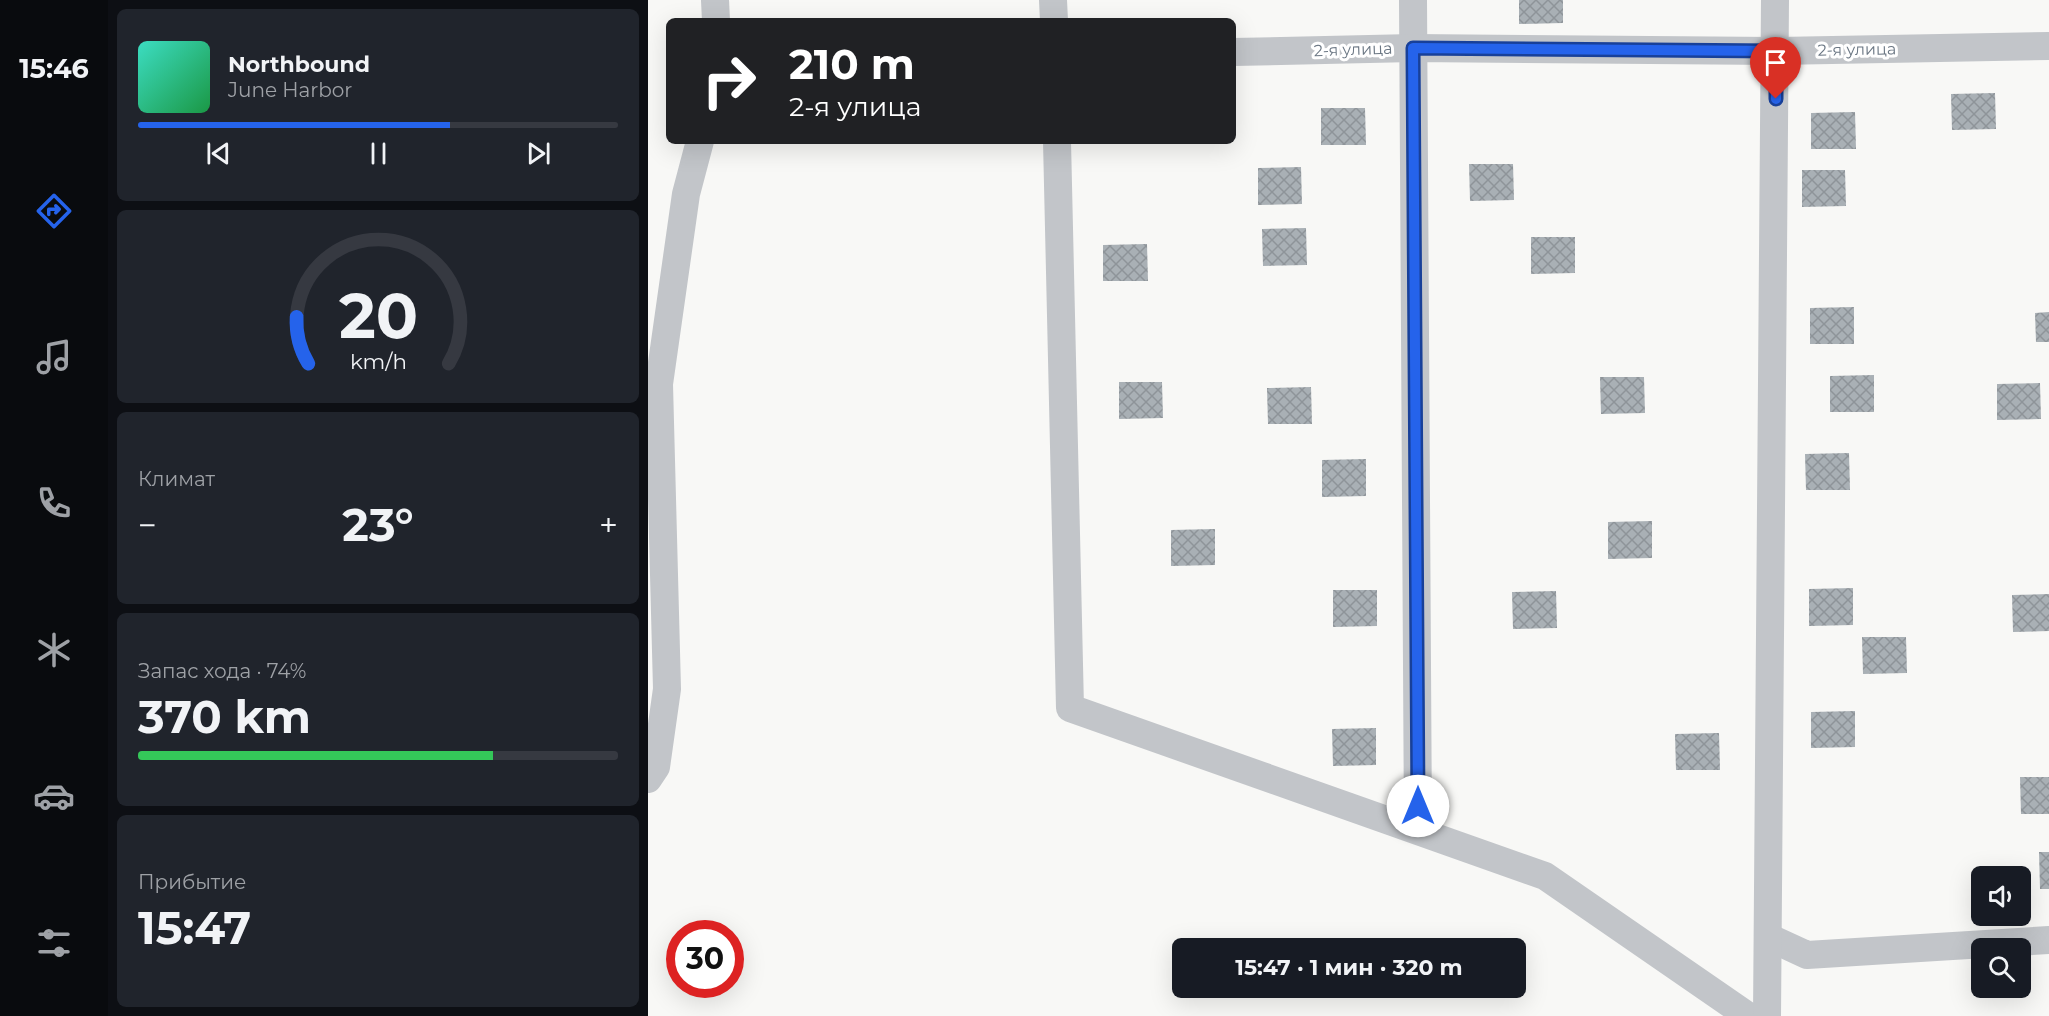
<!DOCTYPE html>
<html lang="ru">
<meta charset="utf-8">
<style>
body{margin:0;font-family:Montserrat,sans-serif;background:#20242c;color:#f1f3f6;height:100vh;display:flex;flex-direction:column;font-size:22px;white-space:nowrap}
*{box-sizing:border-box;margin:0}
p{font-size:20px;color:#9ea1a6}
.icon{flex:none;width:33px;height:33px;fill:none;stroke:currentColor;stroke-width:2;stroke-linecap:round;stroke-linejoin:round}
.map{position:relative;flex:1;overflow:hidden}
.side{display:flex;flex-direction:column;gap:9px;padding:9px;background:#0d0f14;width:540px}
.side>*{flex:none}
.guide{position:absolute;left:18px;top:18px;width:570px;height:126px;border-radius:9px;box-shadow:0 6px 24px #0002;background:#202124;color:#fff;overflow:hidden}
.tools{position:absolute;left:1323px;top:866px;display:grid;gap:12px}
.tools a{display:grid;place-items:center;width:60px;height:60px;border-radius:9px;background:#171b24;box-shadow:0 6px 24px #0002;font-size:30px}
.speed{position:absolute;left:18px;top:920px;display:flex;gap:12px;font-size:30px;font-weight:700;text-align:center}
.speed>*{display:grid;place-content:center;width:78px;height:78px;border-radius:50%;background:#171b24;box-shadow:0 6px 24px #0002;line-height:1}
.speed .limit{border:9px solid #d22;background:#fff;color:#111}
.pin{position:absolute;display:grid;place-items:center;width:51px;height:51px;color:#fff;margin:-62px -26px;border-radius:50% 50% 50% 0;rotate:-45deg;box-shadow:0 0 6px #0007}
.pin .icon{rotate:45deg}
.me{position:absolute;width:66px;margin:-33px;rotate:0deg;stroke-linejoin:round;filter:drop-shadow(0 0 4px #0008)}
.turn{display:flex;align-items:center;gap:21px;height:126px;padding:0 24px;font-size:27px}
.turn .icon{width:78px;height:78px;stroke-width:2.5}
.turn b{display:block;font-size:42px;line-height:51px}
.big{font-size:45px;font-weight:700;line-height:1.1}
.side .tile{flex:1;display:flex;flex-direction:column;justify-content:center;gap:9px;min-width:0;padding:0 21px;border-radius:9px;background:#20242c}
.side .dial{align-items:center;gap:0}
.dial svg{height:156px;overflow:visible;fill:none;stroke:#363941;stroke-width:7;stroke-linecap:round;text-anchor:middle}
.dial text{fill:#f1f3f6;stroke:none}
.song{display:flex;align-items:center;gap:18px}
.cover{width:72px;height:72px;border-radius:9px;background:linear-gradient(135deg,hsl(170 70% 55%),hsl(140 70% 35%))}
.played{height:6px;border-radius:3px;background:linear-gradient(90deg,#2563eb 65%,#363941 65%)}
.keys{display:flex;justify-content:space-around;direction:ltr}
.heat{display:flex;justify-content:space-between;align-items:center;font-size:33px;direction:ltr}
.charge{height:9px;border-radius:4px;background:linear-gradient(90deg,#34c759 74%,#363941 0)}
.trip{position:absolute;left:524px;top:938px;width:354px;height:60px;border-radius:9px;background:#171b24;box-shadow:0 6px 24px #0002;font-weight:700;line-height:60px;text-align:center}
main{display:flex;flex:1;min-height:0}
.tabs{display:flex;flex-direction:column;width:108px;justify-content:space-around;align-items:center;background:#090b0e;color:#9ea1a6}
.tabs .icon{width:42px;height:42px}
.tabs .selected{color:#2563eb}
.tabs b{font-size:27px;color:#f1f3f6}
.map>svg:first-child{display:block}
</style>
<main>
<nav class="tabs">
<b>15:46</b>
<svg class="icon selected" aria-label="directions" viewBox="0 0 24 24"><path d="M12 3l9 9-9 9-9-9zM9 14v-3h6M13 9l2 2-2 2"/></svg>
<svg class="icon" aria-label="music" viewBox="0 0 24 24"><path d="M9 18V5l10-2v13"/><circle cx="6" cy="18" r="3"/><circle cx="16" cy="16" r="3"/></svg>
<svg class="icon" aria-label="phone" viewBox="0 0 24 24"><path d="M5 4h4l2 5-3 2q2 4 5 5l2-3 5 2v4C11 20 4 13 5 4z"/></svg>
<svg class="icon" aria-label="climate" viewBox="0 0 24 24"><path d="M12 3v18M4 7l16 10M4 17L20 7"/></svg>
<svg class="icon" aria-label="car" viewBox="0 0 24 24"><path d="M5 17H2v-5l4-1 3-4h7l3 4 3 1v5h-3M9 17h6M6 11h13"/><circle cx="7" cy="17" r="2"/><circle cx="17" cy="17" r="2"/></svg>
<svg class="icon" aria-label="filters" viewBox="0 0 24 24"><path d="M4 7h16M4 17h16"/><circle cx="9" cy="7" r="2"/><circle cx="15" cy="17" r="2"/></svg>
</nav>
<section class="side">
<div class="tile">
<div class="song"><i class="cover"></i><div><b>Northbound</b><p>June Harbor</p></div></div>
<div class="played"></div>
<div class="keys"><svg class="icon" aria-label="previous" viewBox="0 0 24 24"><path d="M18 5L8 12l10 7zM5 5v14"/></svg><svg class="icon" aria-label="pause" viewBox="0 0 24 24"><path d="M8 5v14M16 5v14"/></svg><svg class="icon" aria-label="next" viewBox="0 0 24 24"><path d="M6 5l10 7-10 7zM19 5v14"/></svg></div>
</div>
<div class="tile dial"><svg viewBox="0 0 100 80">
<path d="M14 69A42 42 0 1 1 86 69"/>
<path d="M14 69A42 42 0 0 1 8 45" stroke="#2563eb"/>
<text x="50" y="56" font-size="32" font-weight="700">20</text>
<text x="50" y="72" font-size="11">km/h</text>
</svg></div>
<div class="tile"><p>Климат</p>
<div class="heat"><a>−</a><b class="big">23°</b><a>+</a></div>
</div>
<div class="tile"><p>Запас хода · 74%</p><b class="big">370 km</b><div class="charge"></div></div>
<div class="tile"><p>Прибытие</p><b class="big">15:47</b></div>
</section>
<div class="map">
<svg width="1401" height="1016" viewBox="0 0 1401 1016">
<defs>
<pattern id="building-cross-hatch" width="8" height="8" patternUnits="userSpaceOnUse" patternTransform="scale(1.5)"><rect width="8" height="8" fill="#a9b0b5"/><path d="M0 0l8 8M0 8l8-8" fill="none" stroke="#8e9499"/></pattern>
</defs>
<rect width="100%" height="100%" fill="#f8f8f6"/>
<!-- building -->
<g fill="url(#building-cross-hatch)">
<path d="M871 0H915V23L871 24Z"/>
<path d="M1347 93 1348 129 1304 130 1303 94Z"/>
<path d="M673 108H717L718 145H673Z"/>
<path d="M1207 112 1208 149H1163V113Z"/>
<path d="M821 164H865L866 200 822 201Z"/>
<path d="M653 167 654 204 610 205V168Z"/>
<path d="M1154 170H1197L1198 206 1154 207Z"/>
<path d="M658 228 659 265 615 266 614 229Z"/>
<path d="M883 237H927V273L883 274Z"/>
<path d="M499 244 500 281H455V245Z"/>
<path d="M1206 307V344H1162V308Z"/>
<path d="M1401 312V342H1388L1387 313Z"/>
<path d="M1226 375V412H1182V376Z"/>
<path d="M952 377H996L997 413 953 414Z"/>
<path d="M471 382H514L515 418 471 419Z"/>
<path d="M1392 383 1393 419 1349 420V384Z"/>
<path d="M663 387 664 424H620L619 388Z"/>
<path d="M1201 453 1202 490H1158L1157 454Z"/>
<path d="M718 459V496L674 497V460Z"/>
<path d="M1004 521V558L960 559V522Z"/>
<path d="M567 529V565L523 566V530Z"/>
<path d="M1205 588V625L1161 626V589Z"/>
<path d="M685 590H729V626L685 627Z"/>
<path d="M908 591 909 628 865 629 864 592Z"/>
<path d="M1401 594V631L1365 632 1364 595Z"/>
<path d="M1214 637H1258L1259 673 1215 674Z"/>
<path d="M1207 711V747L1163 748V712Z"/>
<path d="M728 728V765L685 766 684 729Z"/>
<path d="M1071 733 1072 770H1028L1027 734Z"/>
<path d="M1372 777H1401V814H1373Z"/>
<path d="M1391 852H1401V889H1392Z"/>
</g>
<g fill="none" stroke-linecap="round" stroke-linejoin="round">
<!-- minor -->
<g stroke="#c2c5c9" stroke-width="28">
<path d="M67 0 68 21"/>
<path d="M405 0 406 21"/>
<path d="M765 0 770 830"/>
<path d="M585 52 765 48 1128 51 1401 46"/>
<path d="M409 141 422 708 897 876 1100 1016"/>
<path d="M0 779 8 767 19 689 11 384 38 194 52 141"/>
<path d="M1120 937 1159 955 1401 940"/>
<path d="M1119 1016 1127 0"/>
</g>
</g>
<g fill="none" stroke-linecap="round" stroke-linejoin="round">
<!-- route casing -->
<g stroke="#184099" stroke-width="15">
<path id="route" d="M770 806 765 48 1128 51V99"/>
</g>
<!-- route -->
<use href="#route" stroke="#2563eb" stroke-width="10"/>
</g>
<g text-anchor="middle" stroke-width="6" stroke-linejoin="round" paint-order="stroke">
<!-- street labels -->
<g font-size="16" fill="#6a7683" stroke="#fff">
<text transform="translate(705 49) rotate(-2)" y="6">2-я улица</text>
<text transform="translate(1209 49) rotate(-1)" y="6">2-я улица</text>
</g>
</g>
</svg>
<div class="tools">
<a><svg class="icon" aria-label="sound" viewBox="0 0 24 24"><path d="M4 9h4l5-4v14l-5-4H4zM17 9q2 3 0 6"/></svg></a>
<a><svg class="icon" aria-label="search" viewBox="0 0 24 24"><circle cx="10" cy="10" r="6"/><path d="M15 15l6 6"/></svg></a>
</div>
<div class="speed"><div class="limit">30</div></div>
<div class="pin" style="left:1128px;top:99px;background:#d93025"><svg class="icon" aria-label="arrive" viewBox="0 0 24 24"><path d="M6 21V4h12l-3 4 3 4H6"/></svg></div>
<svg class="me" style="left:770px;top:806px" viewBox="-20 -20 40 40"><circle r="19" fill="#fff"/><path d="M0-13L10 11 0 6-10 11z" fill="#2563eb"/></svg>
<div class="trip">15:47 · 1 мин · 320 m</div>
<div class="guide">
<div class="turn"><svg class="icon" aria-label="right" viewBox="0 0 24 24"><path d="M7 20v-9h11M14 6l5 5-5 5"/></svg><div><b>210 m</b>2-я улица</div></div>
</div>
</div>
</main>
